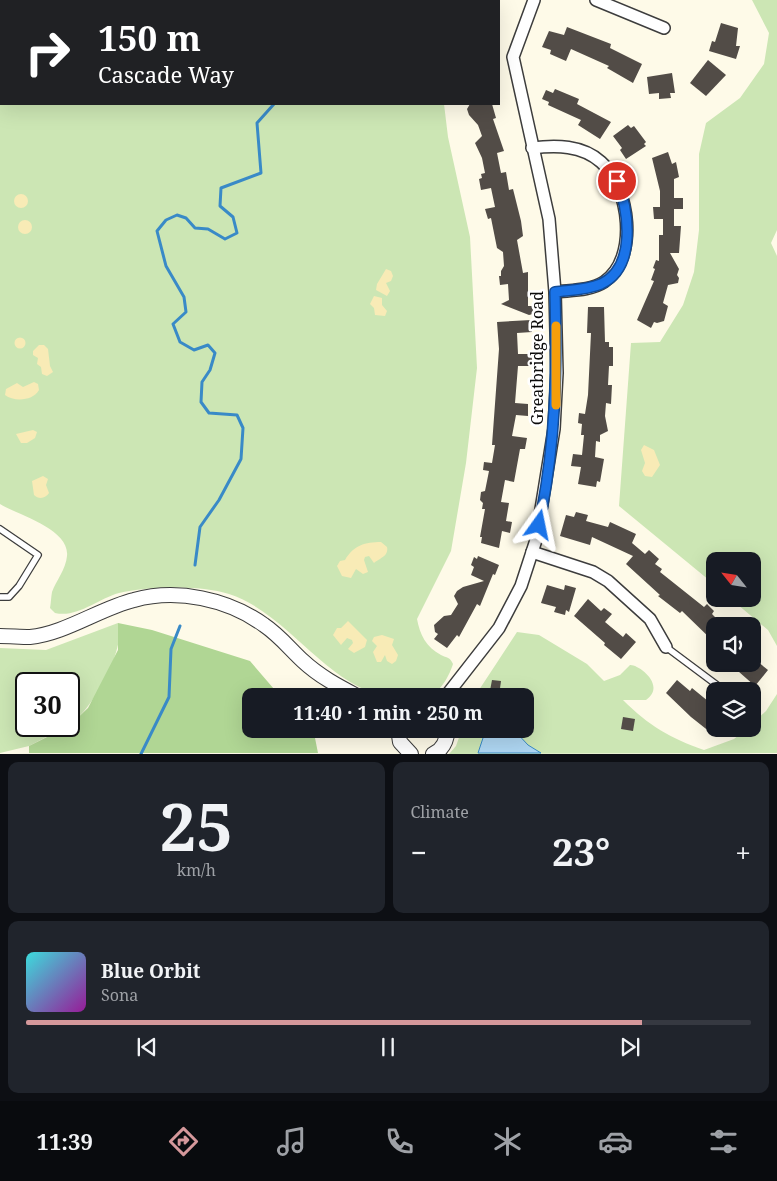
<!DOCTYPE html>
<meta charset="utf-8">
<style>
body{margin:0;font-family:"Noto Serif",serif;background:#20242c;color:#f1f3f6;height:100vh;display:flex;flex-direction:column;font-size:19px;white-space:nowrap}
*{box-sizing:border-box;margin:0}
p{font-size:16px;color:#9ea1a6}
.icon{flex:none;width:28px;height:28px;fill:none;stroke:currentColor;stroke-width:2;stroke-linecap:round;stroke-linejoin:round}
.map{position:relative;height:754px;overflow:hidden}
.side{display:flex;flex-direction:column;gap:8px;padding:8px;background:#0d0f14;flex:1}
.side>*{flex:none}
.banner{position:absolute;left:0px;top:0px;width:500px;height:105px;box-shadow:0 5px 20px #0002;background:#202124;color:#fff;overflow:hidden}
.needle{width:32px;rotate:300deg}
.tools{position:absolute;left:706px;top:552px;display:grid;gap:10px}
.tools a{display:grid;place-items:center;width:55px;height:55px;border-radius:10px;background:#171b24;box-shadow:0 5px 20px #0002;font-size:25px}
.speed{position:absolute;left:15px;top:672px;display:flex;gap:10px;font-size:25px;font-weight:700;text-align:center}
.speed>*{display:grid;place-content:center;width:65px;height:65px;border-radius:50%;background:#171b24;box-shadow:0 5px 20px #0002;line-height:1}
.speed .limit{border:2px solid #111;border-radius:8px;background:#fff;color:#111}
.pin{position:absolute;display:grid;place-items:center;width:42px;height:42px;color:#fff;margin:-21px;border:2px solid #fff;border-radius:50%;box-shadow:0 1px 5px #0007}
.me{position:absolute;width:55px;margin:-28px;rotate:12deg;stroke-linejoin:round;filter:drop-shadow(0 0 4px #0008)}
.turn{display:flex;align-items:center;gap:18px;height:105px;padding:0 15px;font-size:22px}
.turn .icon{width:65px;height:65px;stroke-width:2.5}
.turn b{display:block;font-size:35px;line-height:42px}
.big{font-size:38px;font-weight:700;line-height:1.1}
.side .card{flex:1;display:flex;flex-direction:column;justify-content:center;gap:8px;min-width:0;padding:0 18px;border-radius:10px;background:#20242c}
.side .dial{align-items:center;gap:0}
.dial b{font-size:65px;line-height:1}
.song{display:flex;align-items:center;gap:15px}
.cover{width:60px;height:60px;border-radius:8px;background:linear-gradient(135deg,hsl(180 70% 55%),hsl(300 70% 35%))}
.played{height:5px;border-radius:2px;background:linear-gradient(90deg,#d5989b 85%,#363941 85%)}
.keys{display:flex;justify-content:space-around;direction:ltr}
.heat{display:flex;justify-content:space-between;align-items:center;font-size:28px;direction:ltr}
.side .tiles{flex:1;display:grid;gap:8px;grid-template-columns:1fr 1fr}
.card:last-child{grid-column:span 2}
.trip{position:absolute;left:242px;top:688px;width:292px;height:50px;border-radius:10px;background:#171b24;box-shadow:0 5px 20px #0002;font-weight:700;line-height:50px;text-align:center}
.tab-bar{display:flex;height:80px;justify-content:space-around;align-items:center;background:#090b0e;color:#9ea1a6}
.tab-bar .icon{width:35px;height:35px}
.tab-bar .selected{color:#d5989b}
.tab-bar b{font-size:22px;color:#f1f3f6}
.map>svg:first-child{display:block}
</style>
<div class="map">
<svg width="777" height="754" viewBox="0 0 777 754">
<rect width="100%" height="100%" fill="#fefae8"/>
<!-- green -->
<g fill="#cce6b4">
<path d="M0 0 396 1H1V104H444L448 137 470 237 477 368 466 463 451 551 417 619C420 635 426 647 441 655 447 658 450 657 453 664 450 674 441 692 429 696 425 697 418 696 414 696 405 696 395 697 387 696 326 686 288 613 229 594 201 585 148 586 119 593 97 599 78 618 55 613L50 608C51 603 51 597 52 592 56 581 66 569 67 556 70 529 18 515 0 504Z"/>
<path d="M752 0H777V230L771 243 777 256V646L768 630 731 599H752V561H715V585L619 506 631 343 660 342 683 305 694 272 699 230V154L706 123 740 98 764 64 769 33Z"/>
<path d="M118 623C127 649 91 712 69 725V684H26V726H67L29 746 0 753V648L46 650Z"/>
<path d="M517 632 539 635 587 664 604 681 620 675 630 665C638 664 667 685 646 700H623C649 726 670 738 704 750L734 739 746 729H752L753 723 766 711 777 694V753L449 754 456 746 462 729H526V696H475Z"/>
</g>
<!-- forest -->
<path fill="#b0d694" d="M118 623 152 630 250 661 280 696H251V729H307L315 738 318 753H29V746L69 726 88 708 118 650Z"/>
<!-- sand -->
<g fill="#f8ebb6">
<circle cx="21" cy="201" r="7"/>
<circle cx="25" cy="227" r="7"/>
<path d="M386 269 391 271 393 276 391 281 386 283 390 291 387 296 376 290 377 284Z"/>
<path d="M374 296 382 298V305L387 311 385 316 375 315 374 308 370 304Z"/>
<circle cx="20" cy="343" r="5.5"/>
<path d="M39 345H44L48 349 50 366 53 372 47 376 42 374 41 367 37 364 38 358 33 355V351Z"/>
<path d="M34 382 38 384 39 390C33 401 14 402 5 395L6 389 17 383 23 387Z"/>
<path d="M33 430 37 432 35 438 27 443H21L16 434Z"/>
<path d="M644 445 654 450 660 465 652 477 645 476 642 471 645 463 641 450Z"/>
<path d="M43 476 48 479 46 485 49 493C46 498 39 500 34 495L32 481Z"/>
<path d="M381 542 387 547C389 556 380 558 374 563L369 556 365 557 364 560 368 572 363 574 356 569 351 578 342 576 337 566 340 561 345 560C354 545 365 542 381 542Z"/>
<path d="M348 621 367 640 365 647 354 653 348 649 353 643 352 640 347 638 341 645 333 635 337 628H341Z"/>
<path d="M382 635 394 639 392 645 398 655 396 661 392 664 387 661 385 655 381 662H377L373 652 377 646 372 641 374 637Z"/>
</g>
<!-- water -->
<path fill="#afd7f3" stroke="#398ac7" d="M486 729H513L528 745 541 753H478Z"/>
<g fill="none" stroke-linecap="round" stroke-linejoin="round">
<!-- stream -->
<g stroke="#398ac7" stroke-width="3">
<path d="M284 0 285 1"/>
<path d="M195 565 200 527 219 500 241 459 243 428 237 415 209 413 201 402 202 382 210 370 215 353 208 345 194 350 180 342 173 324 186 312 184 297 166 266 157 231 166 220 177 215 186 218 195 228 208 229 225 239 237 233 233 217 220 206 221 188 261 173 257 123 274 104"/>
<path d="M141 754 169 697 171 649 180 626"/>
</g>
</g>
<!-- building -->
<g fill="#524c47">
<path d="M721 23 738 28 736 46H740L736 59 709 51 712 41 715 42Z"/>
<path d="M567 27 611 44 610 48 642 64 633 83 607 68 609 66 571 49 566 61 550 54 551 50 542 47 549 31 564 35Z"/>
<path d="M708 60 726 75 706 96 690 83Z"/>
<path d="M672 73 675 93H670L671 98 659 99V93L649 94 647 77Z"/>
<path d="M555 89 579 99 577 104 611 122 600 139 578 125 581 120 548 105 549 102 542 99 546 90 553 93Z"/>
<path d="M470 104H492L496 118 493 119 504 151 497 153 501 173 506 172 509 190 513 189 521 221 523 236 517 240 523 273 528 272V306H533V314L529 315 501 304 509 300 508 284 500 285 499 276H501V271L504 266 503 252 497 248 491 218 488 219 485 209 495 207 491 188 481 190 479 179 482 178 481 174 485 173 482 158 475 143 482 136 478 125 469 115 467 109Z"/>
<path d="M628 125 631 128 634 126 646 142 644 144 646 146 626 159 620 150 622 148 613 136Z"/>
<path d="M668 152 672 164 676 162 679 177 674 179V198H683V209H674V226H681L679 253H670L679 269 677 275 679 278 678 283 668 285 663 303 668 306 664 321 657 323 654 322 651 328 637 320 654 281 651 280 655 269 653 268 656 260 659 261V235H663V219H654L653 207H660V191L652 158Z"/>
<path d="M588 307H604L605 342H609V347H613V366H609L608 385H612L611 404 606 403 605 416 608 431 600 435V442L596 441 595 457 604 459 600 482 597 481 596 487 578 484 581 467 571 466 573 454 582 455 584 435H581L582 424 578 423 579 413 585 414 588 395 591 333H587Z"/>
<path d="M531 320 532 332 517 333 518 354H532V366H518L515 403 528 404V416L516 415 512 436 527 438 525 449H520L514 482 505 480 501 502 509 503 506 521 512 522 510 533 502 531 499 548 481 543 482 537H480L485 509H482L483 503 480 500 481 492 485 491 489 471 483 470 484 462 492 463 495 445H492L499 349 497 322Z"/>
<path d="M576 512 588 515 586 521 608 527 610 522 636 534 632 543 645 554 649 550 659 559 655 564 662 569 660 572 704 607 707 604 714 611 712 614 719 621 715 624V643L682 611 680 613 658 596 660 595 626 564 633 556 592 537 590 545 560 536 566 515 574 517Z"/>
<path d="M478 556 499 565 495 575 493 574 480 606 477 604 459 637 457 635 447 648 434 639 438 634 435 632 434 625 444 616 451 615 458 604 454 596 457 591 463 587 484 581 471 575 474 567 471 565 474 557 477 559Z"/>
<path d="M547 585 564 590 565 585 576 588 569 612 566 610 565 615 554 612 556 607 541 603Z"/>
<path d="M588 599 601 611 604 608 612 614 605 622 623 637 626 633 636 642 621 659 604 645 605 643 574 616Z"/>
<path d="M752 657 768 670 755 686 730 664H752Z"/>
<path d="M492 680 501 681 499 696H489Z"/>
<path d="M677 680 690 691 692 688 714 706 712 710 715 712V736L691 717 666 693Z"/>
<path d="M623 717 635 719 633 731 621 729Z"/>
</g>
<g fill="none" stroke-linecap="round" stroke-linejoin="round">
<!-- service casing -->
<g stroke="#3d3d3d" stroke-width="8">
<g id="service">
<path d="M0 529 38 555 19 586 9 597H0"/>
<path d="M666 647 725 691"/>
</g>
</g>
<!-- minor casing -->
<g stroke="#3d3d3d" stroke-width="14">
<g id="minor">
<path d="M596 0 664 28"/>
<path d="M532 148C556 145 582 145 601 162 630 187 639 259 604 282 590 291 571 290 555 292"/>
<path d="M532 552 593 572 608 581 650 619 666 647"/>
<path d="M446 696 499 628 521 586 536 540 554 429 557 373 555 292 549 219 513 57 534 0"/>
</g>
</g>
<!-- tertiary casing -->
<g stroke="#3d3d3d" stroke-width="16">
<g id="tertiary">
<path d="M0 636C10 636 20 637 30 637 64 634 101 608 134 600 177 588 228 599 264 625 279 635 290 649 303 661 319 676 338 686 357 696"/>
<path d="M398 729 400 742 411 754"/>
<path d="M433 754C443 750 447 739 448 729"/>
</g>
</g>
<!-- service -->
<use href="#service" stroke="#fff" stroke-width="5.5"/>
<!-- minor -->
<use href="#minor" stroke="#fff" stroke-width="11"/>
<!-- tertiary -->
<use href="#tertiary" stroke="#fff" stroke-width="14"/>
</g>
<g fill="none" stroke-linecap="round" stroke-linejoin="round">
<!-- route casing -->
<g stroke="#114b97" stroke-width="12">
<path id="route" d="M539 525C556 443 557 374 555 292 571 290 587 290 601 284 637 267 629 211 617 181"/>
</g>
<!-- route -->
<use href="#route" stroke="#1a73e8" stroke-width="9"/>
<!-- slow -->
<path stroke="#f59e0b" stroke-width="9" d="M556 405V326"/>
</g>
<g text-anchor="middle" stroke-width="5" stroke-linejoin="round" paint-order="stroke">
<!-- street labels -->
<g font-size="16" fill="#0a0a0a" stroke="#fff">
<text transform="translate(537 358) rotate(-90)" y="6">Greatbridge Road</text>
</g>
</g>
</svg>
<div class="tools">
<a><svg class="needle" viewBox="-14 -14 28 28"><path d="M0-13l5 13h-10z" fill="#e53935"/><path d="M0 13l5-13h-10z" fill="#9ea1a6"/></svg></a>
<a><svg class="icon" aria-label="sound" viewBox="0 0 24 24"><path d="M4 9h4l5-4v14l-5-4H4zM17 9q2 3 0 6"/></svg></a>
<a><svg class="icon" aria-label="layers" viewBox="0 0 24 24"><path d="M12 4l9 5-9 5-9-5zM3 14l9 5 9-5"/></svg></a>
</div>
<div class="speed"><div class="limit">30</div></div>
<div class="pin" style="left:617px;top:181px;background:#d93025"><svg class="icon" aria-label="arrive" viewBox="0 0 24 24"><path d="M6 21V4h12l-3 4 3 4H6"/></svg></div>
<svg class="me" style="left:539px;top:525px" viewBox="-20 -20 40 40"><path d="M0-17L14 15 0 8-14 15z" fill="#1a73e8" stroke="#fff" stroke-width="4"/></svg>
<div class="trip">11:40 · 1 min · 250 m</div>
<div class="banner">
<div class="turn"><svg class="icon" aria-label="right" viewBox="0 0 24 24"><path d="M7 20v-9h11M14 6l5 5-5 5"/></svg><div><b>150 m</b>Cascade Way</div></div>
</div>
</div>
<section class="side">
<div class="tiles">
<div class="card dial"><b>25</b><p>km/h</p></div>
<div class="card"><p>Climate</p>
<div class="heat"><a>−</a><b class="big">23°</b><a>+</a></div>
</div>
<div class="card">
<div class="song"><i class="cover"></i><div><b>Blue Orbit</b><p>Sona</p></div></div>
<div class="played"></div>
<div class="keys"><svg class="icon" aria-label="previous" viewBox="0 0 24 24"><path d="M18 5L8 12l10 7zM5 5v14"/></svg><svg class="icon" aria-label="pause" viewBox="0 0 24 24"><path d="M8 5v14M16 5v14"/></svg><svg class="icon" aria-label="next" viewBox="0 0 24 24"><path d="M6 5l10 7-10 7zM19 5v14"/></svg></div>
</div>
</div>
</section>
<nav class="tab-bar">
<b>11:39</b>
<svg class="icon selected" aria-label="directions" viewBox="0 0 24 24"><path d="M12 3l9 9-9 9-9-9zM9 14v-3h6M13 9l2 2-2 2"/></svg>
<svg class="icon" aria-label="music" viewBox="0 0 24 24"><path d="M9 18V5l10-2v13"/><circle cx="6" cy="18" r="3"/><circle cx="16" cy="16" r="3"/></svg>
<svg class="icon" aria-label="phone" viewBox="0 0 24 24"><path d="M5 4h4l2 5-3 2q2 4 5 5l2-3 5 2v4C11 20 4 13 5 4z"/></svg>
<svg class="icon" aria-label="climate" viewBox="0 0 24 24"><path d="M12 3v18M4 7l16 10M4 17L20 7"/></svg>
<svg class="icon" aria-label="car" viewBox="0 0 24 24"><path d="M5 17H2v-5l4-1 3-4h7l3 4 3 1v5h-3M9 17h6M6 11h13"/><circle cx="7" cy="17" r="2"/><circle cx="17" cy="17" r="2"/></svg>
<svg class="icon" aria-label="filters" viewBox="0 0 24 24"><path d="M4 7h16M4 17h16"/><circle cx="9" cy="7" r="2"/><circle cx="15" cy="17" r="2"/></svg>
</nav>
